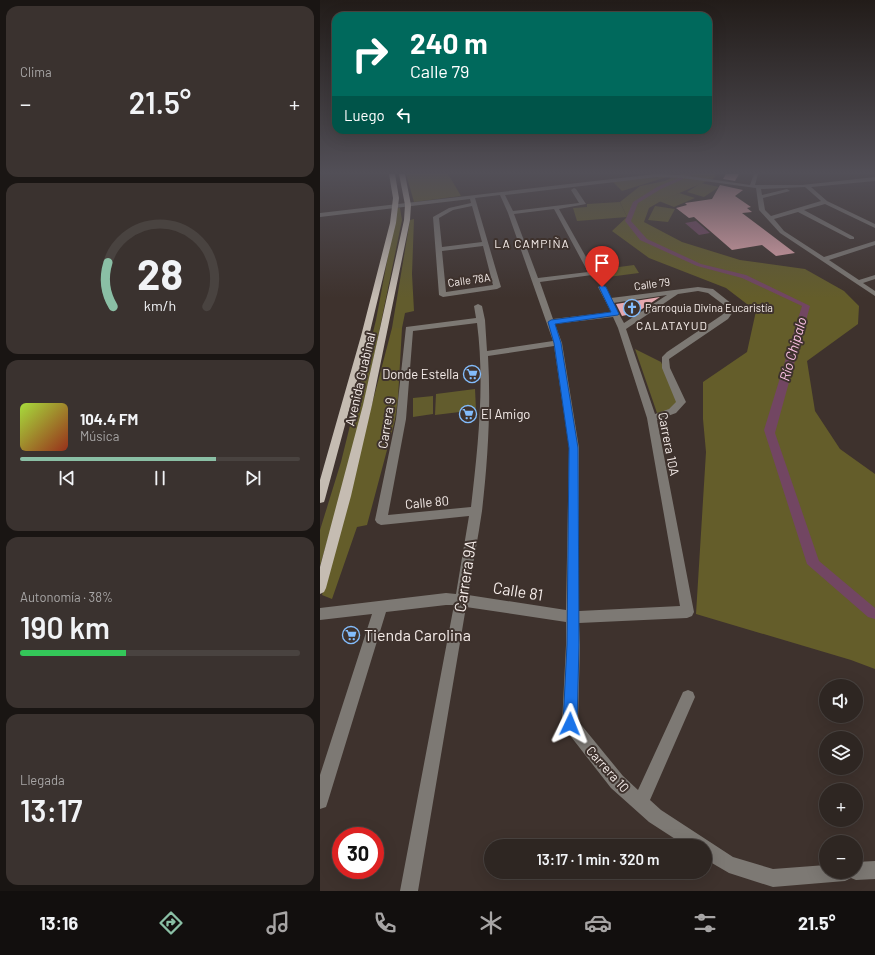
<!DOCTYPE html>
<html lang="es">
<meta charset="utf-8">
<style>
body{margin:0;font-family:Barlow,sans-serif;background:#3a322f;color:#f1f3f6;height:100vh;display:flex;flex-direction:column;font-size:15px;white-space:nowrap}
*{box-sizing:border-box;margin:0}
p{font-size:13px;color:#a7a5a5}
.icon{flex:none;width:22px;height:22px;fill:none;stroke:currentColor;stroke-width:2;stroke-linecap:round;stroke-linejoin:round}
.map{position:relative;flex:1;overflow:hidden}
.details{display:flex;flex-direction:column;gap:6px;padding:6px;background:#191513;width:320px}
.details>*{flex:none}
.top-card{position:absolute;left:12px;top:12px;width:380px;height:122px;border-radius:12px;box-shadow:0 4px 16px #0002,0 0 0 1px #494340;background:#00695c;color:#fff;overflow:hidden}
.controls{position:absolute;left:499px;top:679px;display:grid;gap:8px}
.controls a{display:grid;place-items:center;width:44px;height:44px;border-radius:50%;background:#2e2622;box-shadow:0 4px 16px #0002,0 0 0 1px #494340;font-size:20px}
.speed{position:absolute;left:12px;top:827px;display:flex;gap:8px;font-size:20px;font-weight:700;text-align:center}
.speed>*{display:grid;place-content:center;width:52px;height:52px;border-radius:50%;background:#2e2622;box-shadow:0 4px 16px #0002,0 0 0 1px #494340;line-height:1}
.speed .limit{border:6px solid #d22;background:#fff;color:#111}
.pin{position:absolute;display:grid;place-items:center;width:34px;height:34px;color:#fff;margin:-41px -17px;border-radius:50% 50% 50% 0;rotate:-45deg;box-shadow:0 0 4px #0007}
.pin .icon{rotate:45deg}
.me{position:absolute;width:44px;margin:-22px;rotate:2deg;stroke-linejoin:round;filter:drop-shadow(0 0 3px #0008)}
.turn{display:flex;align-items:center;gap:14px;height:84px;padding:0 12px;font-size:18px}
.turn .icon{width:52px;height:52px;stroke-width:2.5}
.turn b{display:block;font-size:28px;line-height:34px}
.then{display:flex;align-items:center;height:38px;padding:0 12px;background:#0003;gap:8px;font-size:15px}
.big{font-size:30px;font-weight:600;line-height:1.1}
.details .tile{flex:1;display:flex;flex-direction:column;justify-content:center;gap:6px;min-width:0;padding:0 14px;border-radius:12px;background:#3a322f}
.details .dial{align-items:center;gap:0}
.dial svg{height:104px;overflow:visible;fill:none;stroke:#494340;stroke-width:7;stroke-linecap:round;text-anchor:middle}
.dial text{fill:#f1f3f6;stroke:none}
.song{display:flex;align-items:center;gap:12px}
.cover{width:48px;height:48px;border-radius:6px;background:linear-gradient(135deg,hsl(80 70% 55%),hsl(10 70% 35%))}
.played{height:4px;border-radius:2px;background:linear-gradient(90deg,#8abfa5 70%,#494340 70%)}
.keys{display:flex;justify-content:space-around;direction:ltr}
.heat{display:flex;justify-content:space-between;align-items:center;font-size:22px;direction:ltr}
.charge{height:6px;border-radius:3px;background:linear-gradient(90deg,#34c759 38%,#494340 0)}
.trip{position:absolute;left:164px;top:839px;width:228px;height:40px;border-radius:20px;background:#2e2622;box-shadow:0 4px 16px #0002,0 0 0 1px #494340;font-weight:600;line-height:40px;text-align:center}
.tab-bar{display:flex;height:64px;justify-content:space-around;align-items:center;background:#120f0e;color:#a7a5a5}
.tab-bar .icon{width:28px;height:28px}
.tab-bar .active{color:#8abfa5}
.tab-bar b{font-size:18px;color:#f1f3f6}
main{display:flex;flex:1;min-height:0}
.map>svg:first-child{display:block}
</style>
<main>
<section class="details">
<div class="tile"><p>Clima</p>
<div class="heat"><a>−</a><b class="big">21.5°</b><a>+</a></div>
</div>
<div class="tile dial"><svg viewBox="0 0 100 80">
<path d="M14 69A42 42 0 1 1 86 69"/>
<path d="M14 69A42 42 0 0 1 10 35" stroke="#8abfa5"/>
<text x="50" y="56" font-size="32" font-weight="700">28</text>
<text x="50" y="72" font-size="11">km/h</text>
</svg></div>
<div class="tile">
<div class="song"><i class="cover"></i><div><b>104.4 FM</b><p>Música</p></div></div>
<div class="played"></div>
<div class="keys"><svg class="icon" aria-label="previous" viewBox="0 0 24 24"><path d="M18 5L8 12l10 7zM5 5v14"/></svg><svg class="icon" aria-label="pause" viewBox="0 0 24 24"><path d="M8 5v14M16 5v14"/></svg><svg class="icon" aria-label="next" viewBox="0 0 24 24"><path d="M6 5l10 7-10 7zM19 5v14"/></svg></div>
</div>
<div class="tile"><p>Autonomía · 38%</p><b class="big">190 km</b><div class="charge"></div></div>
<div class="tile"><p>Llegada</p><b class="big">13:17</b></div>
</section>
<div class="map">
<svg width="555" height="891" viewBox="0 0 555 891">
<rect width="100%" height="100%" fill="#3e322d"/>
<!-- green -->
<g fill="#625c2d">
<path d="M381 183 399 187 384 197 367 192Z"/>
<path d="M359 193 375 198 354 207 339 201Z"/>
<path d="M300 202 307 217 257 221 253 208 267 207V204Z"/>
<path d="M335 206 355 209 348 222 328 220Z"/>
<path d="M74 208H80L82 220 48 386 31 459 0 566V530L21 462 56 320 71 240Z"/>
<path d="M94 219 92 274 94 311 85 313 82 328H72L90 220Z"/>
<path d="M314 265 319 273 288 277 284 269Z"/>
<path d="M315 349 341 362 358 402 347 411 337 413Z"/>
<path d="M155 389 156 410 115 415 116 394Z"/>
<path d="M113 396V414L93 417V398Z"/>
</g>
<!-- forest -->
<g fill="#645d2a">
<path d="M86 174H128L141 196 94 202Z"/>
<path d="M360 174H396L394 178 341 201 329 208 324 222 362 242 420 260 485 269 524 291 539 306 538 324 487 361 495 411 520 449 555 474V669L531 660 376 614 386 452 383 419V382L427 352 436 311 406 288 329 258 292 231 307 217 300 202 320 186 345 181Z"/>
<path d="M350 176 302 191 292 181Z"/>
<path d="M72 328H82L78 398 75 420 47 525 37 527 12 599 2 595Z"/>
</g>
<!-- water -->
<g fill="#724662">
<path d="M368 174H374L341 189 318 203 311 221 327 239 381 264 426 275 490 306 455 433 499 561 555 608V619L548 617 487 564 444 430 482 306 422 278 377 266 320 240 305 221 313 202 337 187Z"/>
<path d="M376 221 390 233 379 235 365 223Z"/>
</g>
<!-- building -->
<g fill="#e5a8af">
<path d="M406 174H419L415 181 403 179Z"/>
<path d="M400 185 423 190 415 196 431 207 427 208 432 212 422 213 475 253 456 256 442 245 412 250 374 217 369 218 356 208 367 205 365 203 392 199Z"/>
<path d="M340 297 316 313 302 316 296 304Z"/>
</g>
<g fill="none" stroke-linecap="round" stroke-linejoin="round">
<!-- minor -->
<path fill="#7d7974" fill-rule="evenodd" d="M335 174 362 175 430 185 434 174H438L435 185H482L555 177V181L491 187 507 201 555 224V228L553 227 505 204 484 210 534 237V239H530L478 212 454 219 464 231 504 257 555 241V245L509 260 539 280 555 275V279L543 283 555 291V296L460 233 439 210 436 188 362 178 337 177 185 195 193 211 259 203 251 190 254 188 256 189 266 204 239 209 275 273 272 275 220 282 233 319 291 312 278 287 282 285 286 287 291 298 378 287 393 289 412 304 413 312 408 319 349 359 350 368 366 402 356 413 337 420 374 612 372 616 367 618 259 623 260 645 258 721 303 776 318 790 363 692 368 690 373 692 375 697 330 800 341 810 413 857 453 869 506 865V872H536V862L555 861V879L536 880 531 878 525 881 453 887 409 873 385 859V846H366L329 822 291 788 245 729 242 724 246 645V622L146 607 98 891H80L134 605H126L66 612 8 801 6 807 0 809V775L52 614 0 620V608L126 593 136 594 149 516 61 525 57 523 55 520 76 419 86 327 156 318 154 306 158 304 162 306 165 320 167 351 233 341 188 213 180 195 155 198 181 287 177 289 123 297 119 295 113 217 129 208 151 203 150 199 0 217V213ZM485 187 501 201 451 216 445 210 443 198 470 191 467 189 442 195 441 189ZM152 206 162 242 122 247 119 218 133 210ZM234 209 268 272 218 278 194 214ZM163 246 173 285 126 292 122 251ZM378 291 388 293 404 305 405 312 402 315 347 352 342 357V368L356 402 349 409 335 414 306 329 358 294ZM347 295 304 323 293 303ZM293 317 298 328 327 418 360 606 259 611V448L242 343 235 324ZM157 323C165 384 158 446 151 507L68 515 86 419 93 331ZM234 346 249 448 246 610 148 595C152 567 158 539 162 511 168 460 171 407 168 356Z"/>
<!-- major -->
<g fill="#c5bcb2" fill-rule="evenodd">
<path d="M69 174H75L79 198 76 223 49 336 5 499 4 502 0 503V480L41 336 70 223 73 198Z"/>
<path d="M79 174H85L91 205 90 220 52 405 31 496 6 588 4 592 0 594V567L43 405 84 220 85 205Z"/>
</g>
</g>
<!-- sky -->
<linearGradient id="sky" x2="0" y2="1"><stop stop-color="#221c19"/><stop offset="0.58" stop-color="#524f57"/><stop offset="1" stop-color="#524f57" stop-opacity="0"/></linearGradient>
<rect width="555" height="298" fill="url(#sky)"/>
<!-- route -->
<path fill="#1a73e8" stroke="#114b97" d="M282 285 286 287 299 314 298 315 235 324 241 343 258 448 259 645 257 724 255 729 250 731 245 729 243 724 247 645 249 448 234 343 228 322 231 320 291 312 279 287Z"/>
<!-- icons -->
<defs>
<g id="church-ring" transform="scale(0.9)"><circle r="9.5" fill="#3e322d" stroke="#83bcfb" stroke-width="1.5"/><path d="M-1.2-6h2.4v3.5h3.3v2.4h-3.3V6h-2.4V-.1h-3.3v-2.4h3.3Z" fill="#83bcfb"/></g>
<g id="supermarket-ring" transform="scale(0.9)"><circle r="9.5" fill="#3e322d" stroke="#83bcfb" stroke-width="1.5"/><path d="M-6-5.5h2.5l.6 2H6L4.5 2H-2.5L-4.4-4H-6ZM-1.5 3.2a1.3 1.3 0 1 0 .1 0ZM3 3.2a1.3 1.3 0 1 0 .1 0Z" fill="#83bcfb"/></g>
</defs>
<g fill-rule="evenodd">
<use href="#church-ring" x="312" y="308"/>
<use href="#supermarket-ring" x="152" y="374"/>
<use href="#supermarket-ring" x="148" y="414"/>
<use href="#supermarket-ring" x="31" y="635"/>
</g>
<g text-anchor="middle" stroke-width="4" stroke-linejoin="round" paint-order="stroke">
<!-- far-street labels -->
<g font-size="11" fill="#f5ece9" stroke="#3e322d">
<text transform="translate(149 280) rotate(-8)" y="4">Calle 78A</text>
<text transform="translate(332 284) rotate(-8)" y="4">Calle 79</text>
</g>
<!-- far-poi labels -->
<g font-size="11" fill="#f5ece9" stroke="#3e322d" text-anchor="start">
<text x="325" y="312">Parroquia Divina Eucaristía</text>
</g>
<!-- far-neighbourhood labels -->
<g font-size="12" letter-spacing="1" fill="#f5ece9" stroke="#3e322d">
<text x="212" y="248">LA CAMPIÑA</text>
<text x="352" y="330">CALATAYUD</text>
</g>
<!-- poi labels -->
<g font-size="13" fill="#f5ece9" stroke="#3e322d" text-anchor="end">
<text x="139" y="379">Donde Estella</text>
<text x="161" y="419" text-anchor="start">El Amigo</text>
</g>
<!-- street labels -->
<g font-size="13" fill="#f5ece9" stroke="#3e322d">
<text transform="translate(40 379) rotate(-77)" y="5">Avenida Guabinal</text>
<text transform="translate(66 423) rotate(-81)" y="5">Carrera 9</text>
<text transform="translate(349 444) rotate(79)" y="5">Carrera 10A</text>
<text transform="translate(107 502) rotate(-5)" y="5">Calle 80</text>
<text transform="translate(288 769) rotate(48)" y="5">Carrera 10</text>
</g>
<!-- water labels -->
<g font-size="14" font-style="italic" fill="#fbc0e4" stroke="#3e322d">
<text transform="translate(473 349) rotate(-74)" y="5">Río Chipalo</text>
</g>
<!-- near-street labels -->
<g font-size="16" fill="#f5ece9" stroke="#3e322d">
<text transform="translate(145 576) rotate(-81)" y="6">Carrera 9A</text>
<text transform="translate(198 591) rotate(9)" y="6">Calle 81</text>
</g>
<!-- near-poi labels -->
<g font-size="16" fill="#f5ece9" stroke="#3e322d" text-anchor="start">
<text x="44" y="641">Tienda Carolina</text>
</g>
</g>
</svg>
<div class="controls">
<a><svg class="icon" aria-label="sound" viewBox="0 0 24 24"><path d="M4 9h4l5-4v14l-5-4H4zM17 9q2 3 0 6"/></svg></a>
<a><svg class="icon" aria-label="layers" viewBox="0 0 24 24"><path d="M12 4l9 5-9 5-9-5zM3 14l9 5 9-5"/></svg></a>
<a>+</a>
<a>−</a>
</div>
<div class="speed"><div class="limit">30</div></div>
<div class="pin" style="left:282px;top:287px;background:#d93025"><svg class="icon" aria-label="arrive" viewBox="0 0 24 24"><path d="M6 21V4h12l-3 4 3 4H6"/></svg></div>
<svg class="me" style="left:250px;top:724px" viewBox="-20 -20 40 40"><path d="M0-17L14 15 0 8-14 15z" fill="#1a73e8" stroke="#fff" stroke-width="4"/></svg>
<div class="trip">13:17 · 1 min · 320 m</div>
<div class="top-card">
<div class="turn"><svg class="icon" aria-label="right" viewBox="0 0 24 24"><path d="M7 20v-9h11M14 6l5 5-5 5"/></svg><div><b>240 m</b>Calle 79</div></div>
<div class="then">Luego<svg class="icon" aria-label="left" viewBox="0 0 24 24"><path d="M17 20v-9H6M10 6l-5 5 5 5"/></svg></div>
</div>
</div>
</main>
<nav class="tab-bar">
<b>13:16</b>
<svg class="icon active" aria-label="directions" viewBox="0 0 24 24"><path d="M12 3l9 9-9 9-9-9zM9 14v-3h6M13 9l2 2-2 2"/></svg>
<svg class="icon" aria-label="music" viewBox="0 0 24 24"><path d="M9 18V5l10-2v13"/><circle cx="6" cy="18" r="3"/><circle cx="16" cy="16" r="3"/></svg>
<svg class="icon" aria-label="phone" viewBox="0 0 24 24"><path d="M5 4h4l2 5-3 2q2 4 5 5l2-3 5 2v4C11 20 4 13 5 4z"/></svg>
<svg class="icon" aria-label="climate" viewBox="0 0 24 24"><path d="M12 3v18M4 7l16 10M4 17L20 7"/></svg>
<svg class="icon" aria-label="car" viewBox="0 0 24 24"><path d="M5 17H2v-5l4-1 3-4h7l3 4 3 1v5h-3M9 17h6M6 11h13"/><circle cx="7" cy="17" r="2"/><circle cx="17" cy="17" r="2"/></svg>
<svg class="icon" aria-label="filters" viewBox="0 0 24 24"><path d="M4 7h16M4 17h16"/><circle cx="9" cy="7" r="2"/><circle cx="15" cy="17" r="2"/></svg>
<b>21.5°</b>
</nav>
